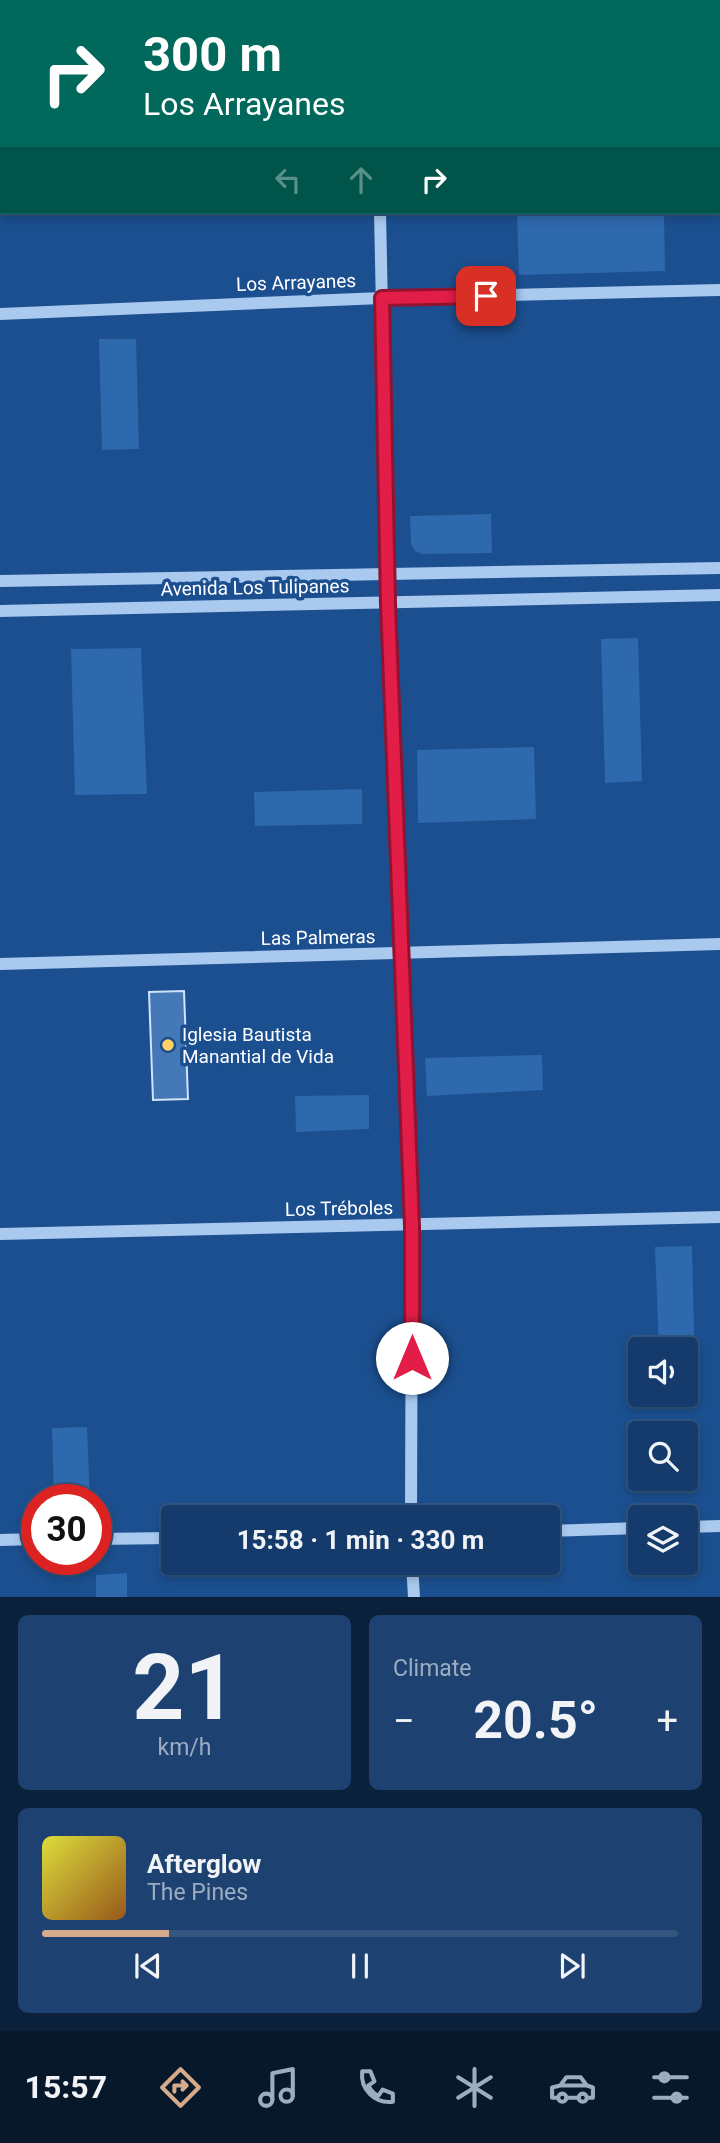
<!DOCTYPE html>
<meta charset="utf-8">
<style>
body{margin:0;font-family:Roboto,sans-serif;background:#1d4271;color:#f1f3f6;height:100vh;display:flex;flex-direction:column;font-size:26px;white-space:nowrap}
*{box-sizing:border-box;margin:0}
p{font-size:23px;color:#9dadc1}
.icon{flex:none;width:38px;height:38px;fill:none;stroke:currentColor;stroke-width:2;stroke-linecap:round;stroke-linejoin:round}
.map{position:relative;height:1597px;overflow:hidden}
.drawer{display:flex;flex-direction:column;gap:18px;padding:18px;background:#0b203b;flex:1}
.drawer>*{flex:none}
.hud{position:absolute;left:0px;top:0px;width:721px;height:214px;box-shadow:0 4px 10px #0003,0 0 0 2px #33557e;background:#00695c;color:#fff;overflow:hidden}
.fabs{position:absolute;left:628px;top:1337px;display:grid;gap:14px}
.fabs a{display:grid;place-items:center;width:70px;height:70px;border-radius:7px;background:#143b6b;box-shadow:0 4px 10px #0003,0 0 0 2px #33557e;font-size:35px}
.speed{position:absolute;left:21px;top:1484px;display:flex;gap:14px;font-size:35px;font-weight:700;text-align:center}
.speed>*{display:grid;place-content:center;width:91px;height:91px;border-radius:50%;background:#143b6b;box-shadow:0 4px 10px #0003,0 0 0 2px #33557e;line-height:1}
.speed .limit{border:10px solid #d22;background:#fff;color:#111}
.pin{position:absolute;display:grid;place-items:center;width:60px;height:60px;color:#fff;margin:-30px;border-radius:14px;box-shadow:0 4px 10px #0006}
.me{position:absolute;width:77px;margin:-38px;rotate:0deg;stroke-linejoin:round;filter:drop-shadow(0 0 5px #0008)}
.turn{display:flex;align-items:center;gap:24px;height:147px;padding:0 28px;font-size:32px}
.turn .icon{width:91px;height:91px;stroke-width:2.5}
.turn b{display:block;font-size:49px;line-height:60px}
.lanes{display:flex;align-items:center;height:66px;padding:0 28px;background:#0003;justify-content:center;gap:35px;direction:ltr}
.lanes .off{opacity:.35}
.big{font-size:52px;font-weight:700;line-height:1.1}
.drawer .widget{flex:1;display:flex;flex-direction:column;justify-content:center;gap:10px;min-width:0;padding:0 24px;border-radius:10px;background:#1d4271}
.drawer .dial{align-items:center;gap:0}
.dial b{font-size:91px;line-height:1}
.song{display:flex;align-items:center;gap:21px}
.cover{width:84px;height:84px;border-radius:10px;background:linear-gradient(135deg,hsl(60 70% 55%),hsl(30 70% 35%))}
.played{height:7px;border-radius:4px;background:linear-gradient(90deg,#d6ab8b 20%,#33557e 20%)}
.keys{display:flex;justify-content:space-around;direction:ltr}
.heat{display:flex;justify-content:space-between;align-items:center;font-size:38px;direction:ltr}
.drawer .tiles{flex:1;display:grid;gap:18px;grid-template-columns:1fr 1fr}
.widget:last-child{grid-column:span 2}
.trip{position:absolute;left:161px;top:1505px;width:399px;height:70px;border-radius:7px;background:#143b6b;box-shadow:0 4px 10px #0003,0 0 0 2px #33557e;font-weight:700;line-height:70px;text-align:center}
.tab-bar{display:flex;height:112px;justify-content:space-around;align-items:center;background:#08182b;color:#9dadc1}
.tab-bar .icon{width:49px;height:49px}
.tab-bar .on{color:#d6ab8b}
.tab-bar b{font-size:32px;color:#f1f3f6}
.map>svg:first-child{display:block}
</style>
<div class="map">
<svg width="720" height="1597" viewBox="0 0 720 1597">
<rect width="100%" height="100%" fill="#1b4f8f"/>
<!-- green -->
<g fill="#2e69ad">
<path d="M517 212H664L665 271 519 275Z"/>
<path d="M99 339H136L139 449 102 450Z"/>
<path d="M491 514 492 553 422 554 415 551 411 544 410 516Z"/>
<path d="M638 638 642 781 605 783 601 639Z"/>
<path d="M141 648 147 794 75 795 71 649Z"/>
<path d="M534 747 536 819 418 823 417 750Z"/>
<path d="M362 789V824L255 826 254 792Z"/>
<path d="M542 1055 543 1090 427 1096 425 1058Z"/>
<path d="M369 1095V1129L296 1132 295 1096Z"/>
<path d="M692 1246 695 1372H686V1349H659L655 1247Z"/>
<path d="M87 1427 90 1500H54L52 1428Z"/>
<path d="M127 1573V1597H96V1575Z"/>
</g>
<!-- building -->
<path fill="#4478b7" stroke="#cfe3fa" stroke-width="2" d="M184 991 188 1099 153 1100 149 992Z"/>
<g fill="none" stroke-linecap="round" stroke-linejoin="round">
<!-- minor -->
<g stroke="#a9c9ee" stroke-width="12">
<path d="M374 0 375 2"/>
<path d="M719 8H720"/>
<path d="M0 27H2"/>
<path d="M380 212 388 604 412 1226 411 1517"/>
<path d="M0 314 382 298 720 290"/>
<path d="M0 581 720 568"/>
<path d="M0 611 720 595"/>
<path d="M0 964 720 944"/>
<path d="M0 1234 720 1217"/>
<path d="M686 1527 720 1526"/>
<path d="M548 1531 640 1528"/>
<path d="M96 1539 173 1538"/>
<path d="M0 1540 37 1539"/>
<path d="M412 1563 414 1597"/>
</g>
</g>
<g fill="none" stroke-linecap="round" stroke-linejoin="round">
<!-- route casing -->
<g stroke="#92132f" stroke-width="18">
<path id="route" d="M412 1358V1226L388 604 382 298 486 296"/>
</g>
<!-- route -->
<use href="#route" stroke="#e11d48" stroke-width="12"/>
</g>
<!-- markers -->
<circle fill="#ffd166" stroke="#1b4f8f" stroke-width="2.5" cx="168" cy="1045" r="7"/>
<g text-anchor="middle" stroke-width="7" stroke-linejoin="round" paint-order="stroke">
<!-- street labels -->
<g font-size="19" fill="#fff" stroke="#1b4f8f">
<text transform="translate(296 282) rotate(-2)" y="7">Los Arrayanes</text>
<text transform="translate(255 587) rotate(-1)" y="7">Avenida Los Tulipanes</text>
<text transform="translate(318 937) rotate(-1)" y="7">Las Palmeras</text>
<text transform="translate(339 1208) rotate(-1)" y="7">Los Tréboles</text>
</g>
<!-- poi labels -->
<g font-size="19" fill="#fff" stroke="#1b4f8f" text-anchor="start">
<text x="182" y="1041">Iglesia Bautista<tspan x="182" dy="22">Manantial de Vida</tspan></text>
</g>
</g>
</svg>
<div class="fabs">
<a><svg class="icon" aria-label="sound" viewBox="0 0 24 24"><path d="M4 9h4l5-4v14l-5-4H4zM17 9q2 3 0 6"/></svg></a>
<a><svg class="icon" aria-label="search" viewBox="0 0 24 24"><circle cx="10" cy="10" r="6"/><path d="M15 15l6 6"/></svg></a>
<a><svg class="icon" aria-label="layers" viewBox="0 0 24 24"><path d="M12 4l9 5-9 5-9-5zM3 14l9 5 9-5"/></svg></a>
</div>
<div class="speed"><div class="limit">30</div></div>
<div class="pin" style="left:486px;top:296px;background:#d93025"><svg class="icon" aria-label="arrive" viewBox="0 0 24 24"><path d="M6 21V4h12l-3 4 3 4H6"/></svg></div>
<svg class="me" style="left:412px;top:1358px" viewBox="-20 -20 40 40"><circle r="19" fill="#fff"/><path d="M0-13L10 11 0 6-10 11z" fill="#e11d48"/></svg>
<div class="trip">15:58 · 1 min · 330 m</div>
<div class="hud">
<div class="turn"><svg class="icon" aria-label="right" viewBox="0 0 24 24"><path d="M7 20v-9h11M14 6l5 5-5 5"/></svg><div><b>300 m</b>Los Arrayanes</div></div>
<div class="lanes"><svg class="icon off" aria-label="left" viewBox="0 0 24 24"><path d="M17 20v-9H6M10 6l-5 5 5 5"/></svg><svg class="icon off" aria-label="ahead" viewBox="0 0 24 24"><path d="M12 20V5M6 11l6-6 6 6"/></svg><svg class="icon" aria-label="right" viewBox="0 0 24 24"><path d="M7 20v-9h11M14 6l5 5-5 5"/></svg></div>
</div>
</div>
<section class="drawer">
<div class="tiles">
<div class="widget dial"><b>21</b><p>km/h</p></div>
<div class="widget"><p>Climate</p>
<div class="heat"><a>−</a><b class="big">20.5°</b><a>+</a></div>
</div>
<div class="widget">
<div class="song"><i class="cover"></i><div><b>Afterglow</b><p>The Pines</p></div></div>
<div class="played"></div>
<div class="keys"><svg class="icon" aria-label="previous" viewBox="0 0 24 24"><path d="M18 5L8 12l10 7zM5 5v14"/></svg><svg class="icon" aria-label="pause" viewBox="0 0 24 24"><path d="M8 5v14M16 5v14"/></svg><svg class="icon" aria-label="next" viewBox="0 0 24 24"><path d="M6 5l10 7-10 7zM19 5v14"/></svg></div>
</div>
</div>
</section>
<nav class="tab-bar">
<b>15:57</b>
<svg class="icon on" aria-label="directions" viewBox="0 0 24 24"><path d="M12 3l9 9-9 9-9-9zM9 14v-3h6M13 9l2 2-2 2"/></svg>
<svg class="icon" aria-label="music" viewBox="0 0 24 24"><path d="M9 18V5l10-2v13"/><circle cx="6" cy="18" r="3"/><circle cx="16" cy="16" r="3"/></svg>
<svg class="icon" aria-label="phone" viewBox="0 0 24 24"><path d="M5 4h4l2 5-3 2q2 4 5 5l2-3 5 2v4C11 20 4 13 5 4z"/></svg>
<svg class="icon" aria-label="climate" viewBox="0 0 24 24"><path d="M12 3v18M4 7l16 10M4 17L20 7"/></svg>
<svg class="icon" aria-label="car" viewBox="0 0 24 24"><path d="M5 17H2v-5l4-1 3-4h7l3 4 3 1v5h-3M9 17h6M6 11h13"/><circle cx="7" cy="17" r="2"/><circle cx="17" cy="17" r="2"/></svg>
<svg class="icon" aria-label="filters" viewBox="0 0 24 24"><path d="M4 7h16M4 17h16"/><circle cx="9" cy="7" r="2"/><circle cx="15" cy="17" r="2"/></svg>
</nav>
